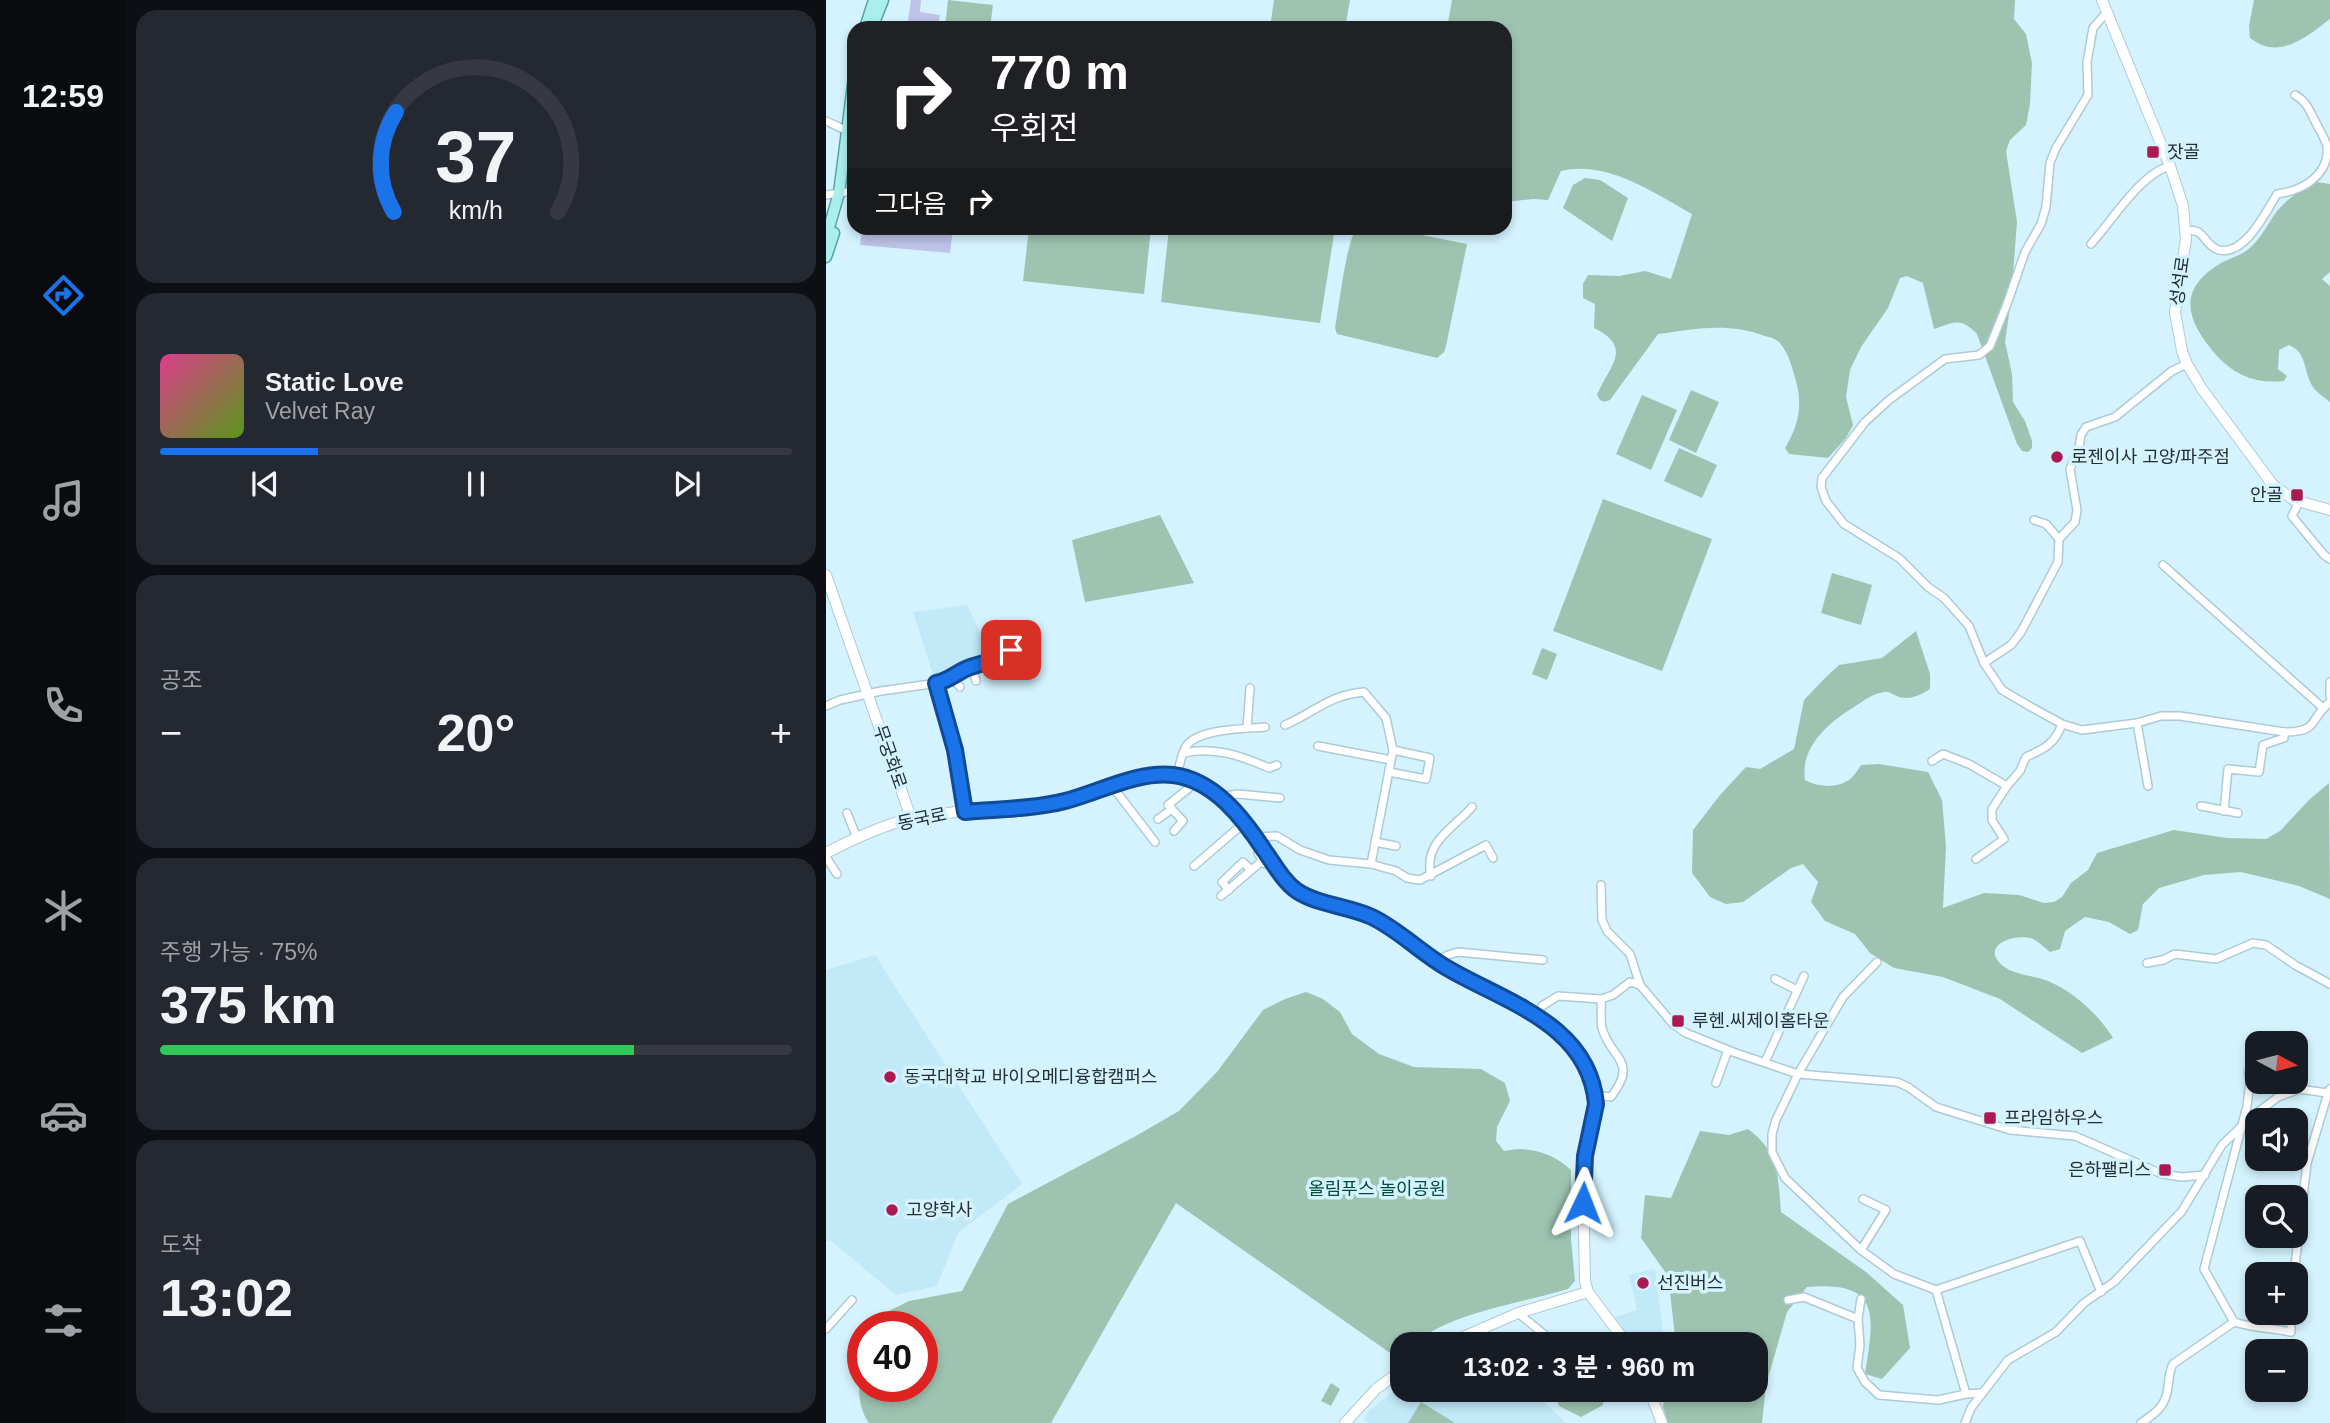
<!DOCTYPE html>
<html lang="ko">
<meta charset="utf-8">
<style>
body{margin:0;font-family:Arial,"Noto Sans KR",sans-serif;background:#242831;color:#f1f3f6;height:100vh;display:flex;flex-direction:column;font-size:26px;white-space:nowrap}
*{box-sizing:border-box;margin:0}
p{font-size:23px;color:#9ea1a6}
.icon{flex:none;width:38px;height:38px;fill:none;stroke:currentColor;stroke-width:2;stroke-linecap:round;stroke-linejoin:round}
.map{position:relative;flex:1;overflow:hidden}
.side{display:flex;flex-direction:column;gap:10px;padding:10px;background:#0d0f14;width:700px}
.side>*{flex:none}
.guide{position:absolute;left:21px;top:21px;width:665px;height:214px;border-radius:21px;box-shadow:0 4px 10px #0003;background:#202124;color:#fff;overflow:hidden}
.needle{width:46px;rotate:97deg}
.tools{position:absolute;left:1419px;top:1031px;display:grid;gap:14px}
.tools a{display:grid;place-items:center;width:63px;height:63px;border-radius:14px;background:#171b24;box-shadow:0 4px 10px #0003;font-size:35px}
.speed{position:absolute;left:21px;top:1311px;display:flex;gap:14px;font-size:35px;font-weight:700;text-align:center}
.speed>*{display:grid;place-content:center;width:91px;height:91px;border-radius:50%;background:#171b24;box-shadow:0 4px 10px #0003;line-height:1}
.speed .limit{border:10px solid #d22;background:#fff;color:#111}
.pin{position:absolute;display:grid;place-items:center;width:60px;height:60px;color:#fff;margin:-30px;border-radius:14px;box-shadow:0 4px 10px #0006}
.me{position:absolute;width:77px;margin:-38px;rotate:2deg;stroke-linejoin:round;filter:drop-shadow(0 0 5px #0008)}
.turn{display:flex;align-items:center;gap:24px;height:147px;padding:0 28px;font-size:32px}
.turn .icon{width:91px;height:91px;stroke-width:2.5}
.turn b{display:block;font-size:49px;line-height:60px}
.then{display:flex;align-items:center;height:66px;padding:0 28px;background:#0003;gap:14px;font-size:26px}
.big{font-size:52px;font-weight:700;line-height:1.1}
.side .widget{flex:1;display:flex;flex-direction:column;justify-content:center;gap:10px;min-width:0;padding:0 24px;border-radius:21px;background:#242831}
.side .dial{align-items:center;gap:0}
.dial svg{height:182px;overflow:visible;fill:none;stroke:#363941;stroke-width:7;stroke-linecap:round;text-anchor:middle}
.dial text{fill:#f1f3f6;stroke:none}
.song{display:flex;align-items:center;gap:21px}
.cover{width:84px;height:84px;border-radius:10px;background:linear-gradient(135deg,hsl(330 70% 55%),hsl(90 70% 35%))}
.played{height:7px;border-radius:4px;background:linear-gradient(90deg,#1a73e8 25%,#363941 25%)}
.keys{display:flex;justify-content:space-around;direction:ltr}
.heat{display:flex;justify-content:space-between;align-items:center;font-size:38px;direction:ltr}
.charge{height:10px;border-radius:5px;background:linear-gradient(90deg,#34c759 75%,#363941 0)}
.trip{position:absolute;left:564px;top:1332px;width:378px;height:70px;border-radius:21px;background:#171b24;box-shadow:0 4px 10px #0003;font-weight:700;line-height:70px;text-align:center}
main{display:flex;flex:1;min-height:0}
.menu{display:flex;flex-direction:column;width:126px;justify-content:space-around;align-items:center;background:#090b0e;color:#9ea1a6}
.menu .icon{width:49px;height:49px}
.menu .selected{color:#1a73e8}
.menu b{font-size:32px;color:#f1f3f6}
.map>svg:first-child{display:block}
</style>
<main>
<nav class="menu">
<b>12:59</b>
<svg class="icon selected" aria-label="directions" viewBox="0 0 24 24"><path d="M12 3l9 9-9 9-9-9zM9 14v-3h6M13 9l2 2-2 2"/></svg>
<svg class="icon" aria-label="music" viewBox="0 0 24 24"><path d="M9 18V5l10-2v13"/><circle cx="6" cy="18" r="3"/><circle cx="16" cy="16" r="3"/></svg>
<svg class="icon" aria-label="phone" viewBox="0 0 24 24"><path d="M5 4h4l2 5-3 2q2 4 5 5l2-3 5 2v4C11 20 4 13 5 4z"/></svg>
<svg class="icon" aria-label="climate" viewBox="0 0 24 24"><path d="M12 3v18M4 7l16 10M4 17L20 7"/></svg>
<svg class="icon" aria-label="car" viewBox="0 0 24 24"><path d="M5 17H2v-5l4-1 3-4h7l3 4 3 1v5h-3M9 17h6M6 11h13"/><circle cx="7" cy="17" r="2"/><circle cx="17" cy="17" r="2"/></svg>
<svg class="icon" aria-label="filters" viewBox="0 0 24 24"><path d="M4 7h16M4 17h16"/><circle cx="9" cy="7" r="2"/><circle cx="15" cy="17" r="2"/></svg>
</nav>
<section class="side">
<div class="widget dial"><svg viewBox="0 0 100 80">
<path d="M14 69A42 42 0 1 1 86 69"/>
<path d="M14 69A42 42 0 0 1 15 25" stroke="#1a73e8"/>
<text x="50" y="56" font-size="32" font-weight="700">37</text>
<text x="50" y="72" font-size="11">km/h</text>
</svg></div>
<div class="widget">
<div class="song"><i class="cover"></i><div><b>Static Love</b><p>Velvet Ray</p></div></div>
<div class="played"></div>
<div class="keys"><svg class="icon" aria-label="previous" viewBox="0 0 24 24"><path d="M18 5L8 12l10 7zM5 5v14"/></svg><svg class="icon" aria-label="pause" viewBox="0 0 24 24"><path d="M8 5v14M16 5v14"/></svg><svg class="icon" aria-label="next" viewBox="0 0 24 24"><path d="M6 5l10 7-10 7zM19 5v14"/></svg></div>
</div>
<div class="widget"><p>공조</p>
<div class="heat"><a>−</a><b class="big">20°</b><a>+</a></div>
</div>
<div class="widget"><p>주행 가능 · 75%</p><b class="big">375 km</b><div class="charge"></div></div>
<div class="widget"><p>도착</p><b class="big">13:02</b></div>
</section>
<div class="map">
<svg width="1504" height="1423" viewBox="0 0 1504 1423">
<rect width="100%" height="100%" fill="#d4f3fe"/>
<!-- built -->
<g fill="#c2e9f8">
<path d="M141 605 166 656 138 662 108 678 87 612Z"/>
<path d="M49 955 196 1184 132 1233 111 1286 70 1295 4 1240 0 1242V970Z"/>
<path d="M829 1269 839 1344H807L789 1317 811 1310 803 1275Z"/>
<path d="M576 1385V1390H706L740 1423H543L538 1419 543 1411Z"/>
</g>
<!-- green -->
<g fill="#9ec3b1">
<path d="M122 0 167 5 164 28H119Z"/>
<path d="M448 0H524L519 28H444Z"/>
<path d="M626 0H1189L1188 19 1200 34 1206 63 1204 104 1200 125 1184 140 1180 151 1191 222 1185 300 1179 342 1186 374 1187 402 1199 421 1206 441V448L1202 452 1196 451 1191 444 1151 334C1135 317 1128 322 1108 329L1097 283 1081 276 1074 278 1062 308 1035 347 1024 370 1020 397 1027 425 1020 438 1002 458 963 454 959 448C972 427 977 406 970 381 966 368 963 353 953 342 950 339 943 337 939 336 901 322 871 329 832 334L784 400 778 402 774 400 771 395C782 367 809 348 768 328L769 304 757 298V284L762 275 793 276 819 271 845 279 866 214C828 193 781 160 735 171L722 200 707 199 679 202V28H621Z"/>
<path d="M1428 0H1504V19C1480 37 1453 61 1424 38L1423 26Z"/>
<path d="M759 178 774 180 802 198 786 241 737 208 747 185Z"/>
<path d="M1491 182 1504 184V272L1496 279 1504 286V402C1499 398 1491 393 1487 387 1477 372 1482 353 1463 345L1453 350 1452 369 1461 376 1458 381C1430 384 1410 376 1391 356 1362 323 1348 291 1395 263 1406 257 1418 255 1427 245 1437 235 1443 221 1452 210 1463 197 1476 189 1491 182Z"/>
<path d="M203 228H325L318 294 197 281Z"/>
<path d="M343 228H509L494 323 335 302Z"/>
<path d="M531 228H561L641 244 620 346 618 352 611 358 511 334 509 328C513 308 520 241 531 228Z"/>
<path d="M865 390 893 402 870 453 843 440Z"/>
<path d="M816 395 851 410 825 470 790 454Z"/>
<path d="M853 448 891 465 876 498 838 481Z"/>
<path d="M777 499 886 539 836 671 727 631Z"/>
<path d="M334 515 368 583 259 602 246 540Z"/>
<path d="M1006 573 1046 585 1035 625 995 613Z"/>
<path d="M1090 631 1104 674V689C1094 695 1085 700 1073 697 1067 695 1064 691 1058 692 1046 694 1037 701 1028 707 1002 723 974 747 979 780 991 787 1012 789 1024 779 1028 776 1032 770 1035 765L1053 764 1102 772 1116 800 1120 847 1117 908 1158 893 1193 895 1218 903 1228 902 1236 897 1245 883 1262 870 1271 853 1348 830 1401 838 1440 839 1454 831 1483 800 1503 783 1504 899 1473 886 1415 872 1378 875 1333 888 1317 904 1312 930 1304 934 1283 922 1259 917 1239 931 1234 949 1224 952C1219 948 1213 942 1207 939 1194 933 1158 942 1172 961 1182 975 1207 975 1222 981 1248 992 1272 1014 1287 1038L1256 1053 1174 999 1117 977 1068 968 1044 953 1029 934 999 921 985 902 992 882 977 864 965 868 917 902 900 904 884 897 866 873 867 830 894 795 920 767 934 769 968 749 978 700 998 679 1013 665 1056 658Z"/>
<path d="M716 648 731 654 721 680 706 674Z"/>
<path d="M480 992 497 999 514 1012 526 1034 553 1054 588 1067 655 1069 679 1083 684 1101 671 1127 670 1141 678 1151C703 1146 726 1152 745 1170V1239L749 1281 742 1289C699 1302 651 1308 610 1329 596 1336 592 1344 576 1344V1350L567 1355 350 1203 225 1423H43C31 1406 31 1383 37 1363V1386H96V1326H48L51 1317 83 1301 136 1291 182 1204 308 1137 353 1111 391 1072 437 1010 459 999Z"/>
<path d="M922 1129C953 1152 952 1175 955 1212L1040 1272 1077 1305 1084 1348 1056 1379 1039 1374C1048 1316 1056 1280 981 1287L961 1312 940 1385 936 1423H842L837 1407 839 1390H929V1344H850L842 1276 815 1238 819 1195 845 1198 874 1131 903 1135Z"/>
<path d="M505 1383 514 1389 505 1406 495 1401Z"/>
<path d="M728 1390H779L777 1405 755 1417 733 1406Z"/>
<path d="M595 1402 629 1423H630H582Z"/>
</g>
<!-- water -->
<g fill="#bec3e7">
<path d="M85 0H95L94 12 114 15 112 28H81Z"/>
<path d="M36 228H127L124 253 34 245Z"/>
</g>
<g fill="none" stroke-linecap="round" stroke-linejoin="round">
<!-- street casing -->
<g stroke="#adcad5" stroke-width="10">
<g id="street">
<path d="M1281 12 1267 28 1261 62 1262 95 1230 148 1224 163 1220 207 1215 224 1199 252 1181 304 1164 346 1153 355 1119 359 1063 400 1039 422 996 478 995 487 1000 501 1018 524 1073 558 1102 587 1118 598 1143 626 1158 663 1176 690 1205 707 1236 724 1256 730 1311 723 1335 716H1354L1458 732C1494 732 1482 720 1504 702"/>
<path d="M0 121 28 134"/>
<path d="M0 195 19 192"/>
<path d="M1361 230C1364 230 1368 230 1372 232 1380 237 1382 247 1393 250 1419 256 1440 212 1451 194 1475 191 1504 176 1501 146 1499 138 1492 128 1489 121 1483 109 1480 101 1469 95"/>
<path d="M1265 244C1286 221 1315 173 1344 166"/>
<path d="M1473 502 1466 516 1498 555 1504 559"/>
<path d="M1208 520 1220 524 1233 539"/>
<path d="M1337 565 1497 708"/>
<path d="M169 661 173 671"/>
<path d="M1158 663 1185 645 1195 632 1232 562 1233 539 1249 522 1251 510 1244 469 1253 448 1255 435 1260 427 1289 417 1346 371 1361 364"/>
<path d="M146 667 150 681"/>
<path d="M126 677 134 687"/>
<path d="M1504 682V696"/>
<path d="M110 683 129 750 139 812"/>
<path d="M0 706 14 700 55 691 119 682 139 669 173 660 197 640 193 629 186 631"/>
<path d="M1311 723 1322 786"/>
<path d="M459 725C489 712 503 695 538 692L560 718 567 750 545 864"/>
<path d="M421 728 424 688"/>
<path d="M492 746 565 760"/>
<path d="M358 753C388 746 416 756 443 768L451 765"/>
<path d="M1106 761 1117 754 1143 764 1181 786"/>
<path d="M563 772 600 779 604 758 567 750"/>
<path d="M351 776C353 767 355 756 359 748 370 728 419 729 439 727"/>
<path d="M286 786 329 842"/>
<path d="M393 797 412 794 454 798"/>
<path d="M1375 806 1412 813"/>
<path d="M1398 811 1402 769 1433 772 1437 745 1458 738V732"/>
<path d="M21 813 31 838"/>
<path d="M332 819 346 809"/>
<path d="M348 831 357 821 342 805 363 788 365 780"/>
<path d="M429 837 451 836 474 850 503 860 545 864 570 871 581 878 594 880 660 845 667 858"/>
<path d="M549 842 570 846"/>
<path d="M435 846 432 853 439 864 448 865"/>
<path d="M0 857 11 874"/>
<path d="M1150 859 1178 839 1166 820V809L1181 786 1194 771 1200 757C1218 749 1229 744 1236 724"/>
<path d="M368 866 418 823"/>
<path d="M605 876C597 842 627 829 646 807"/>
<path d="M775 885 776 920 781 931 804 954 814 985"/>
<path d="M403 890 396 882 417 862 425 870"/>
<path d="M395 896 437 860"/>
<path d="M611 962 622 955 632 952 717 960"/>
<path d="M1051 962 1017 997 972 1074 950 1120 946 1134V1152L959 1178 1035 1250 1068 1274 1110 1290 1140 1394"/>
<path d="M1321 963 1337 960 1349 954 1390 959 1427 943 1440 945 1469 965 1504 984"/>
<path d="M949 979 971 990"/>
<path d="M712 1016 716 1006 732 996 775 999 787 995 804 982 814 985 847 1024 860 1033 907 1052 972 1074 1071 1082 1082 1087 1110 1107 1184 1130 1249 1136 1336 1174 1356 1177 1379 1175"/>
<path d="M939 1062 978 976"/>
<path d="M1422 1071 1424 1082 1421 1106 1378 1269 1408 1322C1427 1328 1445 1328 1465 1332V1312"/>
<path d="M890 1083 902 1050"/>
<path d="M769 1095 785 1097C813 1060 785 1060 776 1028 774 1019 776 1008 775 999"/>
<path d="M1035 1250 1060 1210 1037 1199"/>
<path d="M1468 1274 1481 1163 1502 1093"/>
<path d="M1110 1290 1254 1241 1275 1292"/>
<path d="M962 1300 978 1297 1032 1319 1034 1345 1031 1368 1039 1382 1053 1395 1112 1400 1140 1394 1156 1393"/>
<path d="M692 1313 730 1344"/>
<path d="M1032 1319 1035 1299"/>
<path d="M0 1329 26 1300"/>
<path d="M1139 1423 1145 1408 1182 1360 1230 1332 1258 1303 1288 1282 1356 1211 1396 1145 1424 1118 1452 1097 1473 1089 1501 1093 1504 1089"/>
<path d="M1315 1423C1330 1413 1340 1406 1342 1387 1343 1378 1343 1372 1347 1364L1408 1322"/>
</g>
</g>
<!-- secondary casing -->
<g stroke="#adcad5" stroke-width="12">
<g id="secondary">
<path d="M1276 0 1344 166 1357 206 1360 239 1349 312 1356 351 1361 364 1376 389 1447 485 1468 500 1504 510"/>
<path d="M0 575 85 818"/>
<path d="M0 853C27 839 58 824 88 818 137 808 187 811 235 801 272 794 310 770 348 775 389 781 417 819 439 851 448 865 457 882 472 892 494 906 523 906 547 917 572 929 593 950 616 966 674 1003 764 1021 770 1104L759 1156 757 1180 759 1281 762 1292 801 1344"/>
<path d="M621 1344 692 1313 762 1292"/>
<path d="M823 1390 836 1423"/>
<path d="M519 1423 550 1389 576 1370"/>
</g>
</g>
<!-- primary casing -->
<g stroke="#56a5a4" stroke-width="13">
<g id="primary">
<path d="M39 28 48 0"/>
<path d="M46 28 57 0"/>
<path d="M0 238 13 193 28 77"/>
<path d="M0 257 8 233"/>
</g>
</g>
<!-- street -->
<use href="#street" stroke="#fff" stroke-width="7"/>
<!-- secondary -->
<use href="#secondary" stroke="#fff" stroke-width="10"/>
<!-- primary -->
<use href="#primary" stroke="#aaefed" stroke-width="10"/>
</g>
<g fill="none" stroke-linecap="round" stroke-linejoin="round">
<!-- route casing -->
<g stroke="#114b97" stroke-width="18">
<path id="route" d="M185 650C170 663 159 661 142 668 131 672 123 681 110 683L129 750 139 812C172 809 207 809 239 801 274 792 311 771 347 775 388 780 417 818 438 850 448 864 457 881 471 891 492 905 523 906 546 917 573 930 595 953 621 968 679 1002 763 1024 770 1104L759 1156 757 1203"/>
</g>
<!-- route -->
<use href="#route" stroke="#1a73e8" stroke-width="12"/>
</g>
<!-- markers -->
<g fill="#aa1952" stroke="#d4f3fe" stroke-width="2.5">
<rect x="1320" y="145" width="14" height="14" rx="3.5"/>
<circle cx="1231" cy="457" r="7"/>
<rect x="1464" y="488" width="14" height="14" rx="3.5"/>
<rect x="845" y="1014" width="14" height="14" rx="3.5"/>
<circle cx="64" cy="1077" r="7"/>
<rect x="1157" y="1111" width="14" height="14" rx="3.5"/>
<rect x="1332" y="1163" width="14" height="14" rx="3.5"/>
<circle cx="66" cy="1210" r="7"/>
<circle cx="817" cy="1283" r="7"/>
</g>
<g text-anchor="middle" stroke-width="7" stroke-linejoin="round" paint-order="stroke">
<!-- poi labels -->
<g font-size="18" fill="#232f33" stroke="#d4f3fe" text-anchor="start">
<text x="1341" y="158">잣골</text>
<text x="1245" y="463">로젠이사 고양/파주점</text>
<text x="1457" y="501" text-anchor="end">안골</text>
<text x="866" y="1027">루헨.씨제이홈타운</text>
<text x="78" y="1083">동국대학교 바이오메디융합캠퍼스</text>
<text x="1178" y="1124">프라임하우스</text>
<text x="1325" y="1176" text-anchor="end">은하팰리스</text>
<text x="80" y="1216">고양학사</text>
<text x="831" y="1289">선진버스</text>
</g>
<!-- street labels -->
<g font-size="18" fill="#232f33" stroke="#d4f3fe">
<text transform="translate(1354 281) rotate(-82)" y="6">성석로</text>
<text transform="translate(64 757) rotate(71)" y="6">무궁화로</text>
<text transform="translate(96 819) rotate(-12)" y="6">동국로</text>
</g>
<!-- park labels -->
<g font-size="18" fill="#004e35" stroke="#d4f3fe">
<text x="551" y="1195">올림푸스 놀이공원</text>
</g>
</g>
</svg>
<div class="tools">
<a><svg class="needle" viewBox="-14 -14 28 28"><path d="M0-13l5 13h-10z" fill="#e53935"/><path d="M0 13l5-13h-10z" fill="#9ea1a6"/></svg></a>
<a><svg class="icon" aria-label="sound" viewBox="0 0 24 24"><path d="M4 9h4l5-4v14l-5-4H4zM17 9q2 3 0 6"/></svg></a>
<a><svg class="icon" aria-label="search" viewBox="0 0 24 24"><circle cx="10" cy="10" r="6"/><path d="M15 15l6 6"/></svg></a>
<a>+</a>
<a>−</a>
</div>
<div class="speed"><div class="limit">40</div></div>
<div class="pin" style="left:185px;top:650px;background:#d93025"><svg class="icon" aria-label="arrive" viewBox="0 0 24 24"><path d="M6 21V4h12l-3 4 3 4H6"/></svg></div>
<svg class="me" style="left:757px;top:1203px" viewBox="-20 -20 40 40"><path d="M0-17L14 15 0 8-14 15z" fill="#1a73e8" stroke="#fff" stroke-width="4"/></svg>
<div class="trip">13:02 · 3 분 · 960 m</div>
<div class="guide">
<div class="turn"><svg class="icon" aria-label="right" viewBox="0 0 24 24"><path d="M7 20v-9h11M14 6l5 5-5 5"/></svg><div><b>770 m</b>우회전</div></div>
<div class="then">그다음<svg class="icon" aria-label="right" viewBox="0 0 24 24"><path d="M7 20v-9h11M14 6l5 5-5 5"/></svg></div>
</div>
</div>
</main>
